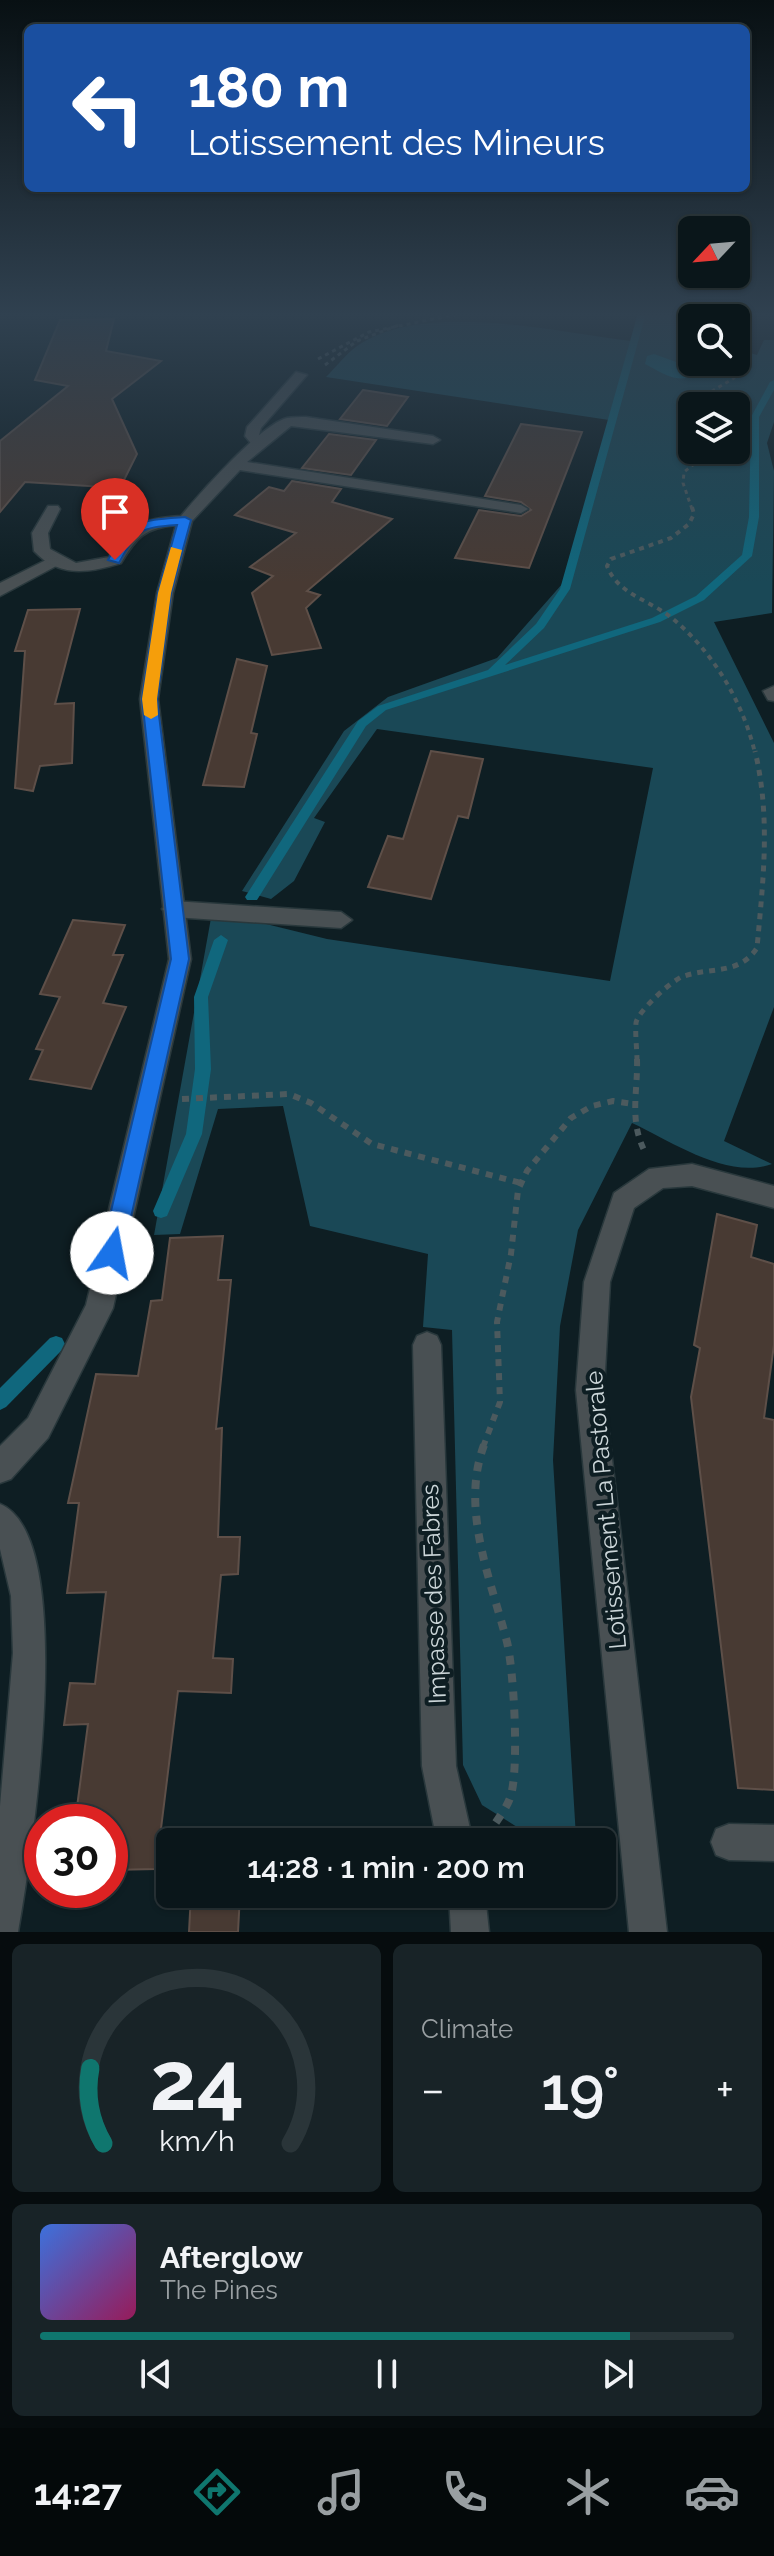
<!DOCTYPE html>
<meta charset="utf-8">
<style>
body{margin:0;font-family:Raleway,sans-serif;background:#182327;color:#f1f3f6;height:100vh;display:flex;flex-direction:column;font-size:30px;white-space:nowrap}
*{box-sizing:border-box;margin:0}
p{font-size:26px;color:#999fa2}
.icon{flex:none;width:44px;height:44px;fill:none;stroke:currentColor;stroke-width:2;stroke-linecap:round;stroke-linejoin:round}
.map{position:relative;height:1932px;overflow:hidden}
.details{display:flex;flex-direction:column;gap:12px;padding:12px;background:#060c0e;flex:1}
.details>*{flex:none}
.hud{position:absolute;left:24px;top:24px;width:726px;height:168px;border-radius:12px;box-shadow:0 2px 6px #0004,0 0 0 2px #2a3539;background:#1a4fa0;color:#fff;overflow:hidden}
.needle{width:52px;rotate:244deg}
.tools{position:absolute;left:678px;top:216px;display:grid;gap:16px}
.tools a{display:grid;place-items:center;width:72px;height:72px;border-radius:12px;background:#0a161a;box-shadow:0 2px 6px #0004,0 0 0 2px #2a3539;font-size:40px}
.speed{position:absolute;left:24px;top:1804px;display:flex;gap:16px;font-size:40px;font-weight:700;text-align:center}
.speed>*{display:grid;place-content:center;width:104px;height:104px;border-radius:50%;background:#0a161a;box-shadow:0 2px 6px #0004,0 0 0 2px #2a3539;line-height:1}
.speed .limit{border:12px solid #d22;background:#fff;color:#111}
.pin{position:absolute;display:grid;place-items:center;width:68px;height:68px;color:#fff;margin:-82px -34px;border-radius:50% 50% 50% 0;rotate:-45deg;box-shadow:0 0 8px #0007}
.pin .icon{rotate:45deg}
.me{position:absolute;width:88px;margin:-44px;rotate:12deg;stroke-linejoin:round;filter:drop-shadow(0 0 6px #0008)}
.turn{display:flex;align-items:center;gap:28px;height:168px;padding:0 32px;font-size:36px}
.turn .icon{width:104px;height:104px;stroke-width:2.5}
.turn b{display:block;font-size:56px;line-height:68px}
.big{font-size:60px;font-weight:600;line-height:1.1}
.details .widget{flex:1;display:flex;flex-direction:column;justify-content:center;gap:12px;min-width:0;padding:0 28px;border-radius:12px;background:#182327}
.details .dial{align-items:center;gap:0}
.dial svg{height:208px;overflow:visible;fill:none;stroke:#2a3539;stroke-width:7;stroke-linecap:round;text-anchor:middle}
.dial text{fill:#f1f3f6;stroke:none}
.song{display:flex;align-items:center;gap:24px}
.cover{width:96px;height:96px;border-radius:12px;background:linear-gradient(135deg,hsl(220 70% 55%),hsl(330 70% 35%))}
.played{height:8px;border-radius:4px;background:linear-gradient(90deg,#0f766e 85%,#2a3539 85%)}
.keys{display:flex;justify-content:space-around;direction:ltr}
.heat{display:flex;justify-content:space-between;align-items:center;font-size:44px;direction:ltr}
.details .tiles{flex:1;display:grid;gap:12px;grid-template-columns:1fr 1fr}
.widget:last-child{grid-column:span 2}
.trip{position:absolute;left:156px;top:1828px;width:460px;height:80px;border-radius:12px;background:#0a161a;box-shadow:0 2px 6px #0004,0 0 0 2px #2a3539;font-weight:600;line-height:80px;text-align:center}
.tabs{display:flex;height:128px;justify-content:space-around;align-items:center;background:#04090a;color:#999fa2}
.tabs .icon{width:56px;height:56px}
.tabs .active{color:#0f766e}
.tabs b{font-size:36px;color:#f1f3f6}
.map>svg:first-child{display:block}
</style>
<div class="map">
<svg width="774" height="1932" viewBox="0 0 774 1932">
<rect width="100%" height="100%" fill="#0e1e23"/>
<!-- green -->
<path fill="#1a4856" fill-rule="evenodd" d="M639 313H689L686 332 692 335V362H736V349L757 355 764 340H774V422L767 443 774 471 772 613 714 622 774 743V1007L724 1141 772 1164C727 1180 673 1142 632 1123L578 1230 560 1326 553 1460 576 1837 517 1827 482 1805 463 1765 452 1330 423 1327 428 1254 310 1226 283 1106 218 1109 180 1234 154 1235 211 918 258 922 327 939 610 981 653 768 377 729 314 818 325 822 294 881 271 899 242 891 344 731 388 697 497 658 563 583 609 420 326 377C336 367 346 354 357 346 425 300 553 332 631 341ZM692 406H736V450H692Z"/>
<!-- water -->
<path fill="#10677d" d="M654 354 690 367 694 375C676 385 660 371 645 364L647 356Z"/>
<g fill="none" stroke-linecap="round" stroke-linejoin="round">
<!-- stream -->
<g fill="#10677d" fill-rule="evenodd">
<path d="M638 313H646L570 589 544 628 505 665 652 618 696 596 742 555 749 517 751 417 770 382 774 380V390L759 417V517L752 556 704 600 660 622 386 710 366 726 257 900H247L245 897 247 894 358 721 378 706 488 670 536 624 560 589Z"/>
<path d="M221 935 228 940 208 997 211 1069 202 1134 167 1216 161 1218 155 1216 153 1211 186 1134 195 1069 194 997 214 940Z"/>
<path d="M56 1336 62 1338 65 1344 62 1350 6 1407 0 1410V1388L50 1338Z"/>
</g>
</g>
<!-- building -->
<g fill="#483a33" stroke="#5e4f48" stroke-width="2">
<path d="M114 319 106 351 161 361 112 399 137 454 120 488 25 482 0 512V441L68 386 35 380 60 320Z"/>
<path d="M363 390 408 397 387 426 340 419Z"/>
<path d="M521 424 582 432 529 568 455 558 479 510 521 516 531 510 521 502 485 496Z"/>
<path d="M329 434 376 440 351 475 302 468Z"/>
<path d="M292 481 341 489 332 502 392 519 307 591 320 595 306 608 321 648 272 655 252 593 273 576 250 567 296 533 235 515 269 487 284 491Z"/>
<path d="M80 609 55 704 74 703 72 763 40 766 33 791 15 788 25 651H15L28 610Z"/>
<path d="M237 659 267 666 251 733 257 734 244 787 203 785Z"/>
<path d="M431 751 483 759 468 818 458 816 431 899 368 887 388 836 403 839Z"/>
<path d="M73 920 125 925 113 955H123L103 1003 126 1007 91 1089 30 1079 43 1050 36 1049 60 997 40 994Z"/>
<path d="M717 1214 757 1225 751 1257 774 1264V1345L764 1418 774 1420V1790L738 1788 691 1397 700 1348 694 1345Z"/>
<path d="M223 1236 218 1280H231L216 1429 222 1428 218 1537H240L238 1574 221 1575 213 1658 233 1659 231 1693 178 1691 156 1869 110 1870V1822H75L88 1724 64 1725 70 1683 95 1684 106 1592 67 1593 79 1503H68L96 1374 138 1376 151 1301 162 1300 170 1238Z"/>
<path d="M191 1894H240L238 1932H189Z"/>
</g>
<g fill="none" stroke-linecap="round" stroke-linejoin="round">
<!-- service casing -->
<g stroke="#29383c" stroke-width="3">
<g id="service">
<path d="M296 372 307 375 261 428 259 435 266 444 264 447H254L245 436 247 427Z"/>
<path d="M54 556 60 558V564L0 596V583Z"/>
<path d="M173 901 341 912 352 920 341 928 173 917 162 909Z"/>
</g>
</g>
<!-- minor casing -->
<g stroke="#29383c" stroke-width="3">
<g id="minor">
<path d="M306 417 433 436 440 440 433 444 291 426 247 462 521 505 528 509 521 513 240 470 192 521 173 593 158 699 191 959 113 1308 48 1438 11 1479 0 1483V1446L28 1418 86 1305 169 959 140 699 157 593 176 525C144 528 136 538 121 563 89 573 59 578 34 551L32 533 48 506H58L60 509 48 533 50 549 76 563 109 557C125 524 146 518 181 516 200 493 260 425 287 418 293 417 300 417 306 417Z"/>
<path d="M774 686V701L768 700 763 691Z"/>
<path d="M692 1164 774 1186V1208L692 1186 663 1188 634 1208 610 1282 604 1390 667 1932H629L576 1390 584 1282 614 1193 649 1169Z"/>
<path d="M427 1332 437 1336 441 1345 456 1766 473 1842H437L422 1766 413 1345 417 1336Z"/>
<path d="M0 1504C81 1537 31 1859 18 1932H0V1806L13 1653 11 1596 0 1549Z"/>
<path d="M729 1824 774 1825V1861L729 1860 716 1855 711 1842 716 1829Z"/>
<path d="M449 1894H485L489 1932H451Z"/>
</g>
</g>
<!-- path-far4 -->
<g stroke="#4c5a5e" stroke-width="3" stroke-dasharray="4 4" stroke-linecap="butt">
<path d="M683 313 680 334 692 341"/>
<path d="M318 359 369 332 464 313"/>
<path d="M325 365 357 341 399 325"/>
<path d="M709 406V393L734 378V370L726 362"/>
<path d="M692 509 683 483 684 472 712 450"/>
</g>
<!-- path-far3 -->
<path stroke="#4c5a5e" stroke-width="4" stroke-dasharray="5 5" stroke-linecap="butt" d="M692 507 694 514 689 524 671 538 611 559 607 566C618 595 651 600 673 619 713 652 743 702 755 753"/>
<!-- path-far2 -->
<path stroke="#4c5a5e" stroke-width="5" stroke-dasharray="6 6" stroke-linecap="butt" d="M637 1061C637 1049 635 1035 636 1023 637 1012 673 979 684 976 711 967 739 975 757 948 763 881 771 818 755 751"/>
<!-- path-far1 -->
<g stroke="#4c5a5e" stroke-width="6" stroke-dasharray="7 7" stroke-linecap="butt">
<path d="M637 1059C638 1091 629 1119 644 1150"/>
<path d="M182 1099 289 1094 311 1103 372 1144 521 1183"/>
<path d="M483 1447 500 1402 497 1322 511 1254 518 1190 527 1171 571 1118 592 1106 613 1101 633 1104"/>
</g>
<!-- path -->
<path stroke="#4c5a5e" stroke-width="8" stroke-dasharray="9 9" stroke-linecap="butt" d="M484 1445C460 1509 491 1580 507 1642 514 1672 519 1766 511 1795 508 1806 499 1817 493 1827"/>
<!-- service -->
<use href="#service" fill="#495053" fill-rule="evenodd"/>
<!-- minor -->
<use href="#minor" fill="#495053" fill-rule="evenodd"/>
</g>
<!-- sky -->
<linearGradient id="sky" x2="0" y2="1"><stop stop-color="#081013"/><stop offset="0.54" stop-color="#304150"/><stop offset="1" stop-color="#304150" stop-opacity="0"/></linearGradient>
<rect width="774" height="583" fill="url(#sky)"/>
<!-- route -->
<path fill="#1a73e8" stroke="#114b97" stroke-width="2" d="M185 517 191 520 171 593 157 699 189 959 123 1253 120 1260 112 1263 104 1260 101 1253 171 959 142 699 158 593 177 525C138 528 138 529 119 563L108 560C127 519 143 520 185 517Z"/>
<!-- slow -->
<path fill="#f59e0b" d="M171 547 182 550 171 593 157 699 158 715 151 719 144 715 142 699 158 593Z"/>
<g text-anchor="middle" stroke-width="8" stroke-linejoin="round" paint-order="stroke">
<!-- near-street labels -->
<g font-size="24" fill="#ccd6d9" stroke="#0e1e23">
<text transform="translate(606 1510) rotate(-95)" y="8">Lotissement La Pastorale</text>
<text transform="translate(434 1594) rotate(-92)" y="8">Impasse des Fabres</text>
</g>
</g>
</svg>
<div class="tools">
<a><svg class="needle" viewBox="-14 -14 28 28"><path d="M0-13l5 13h-10z" fill="#e53935"/><path d="M0 13l5-13h-10z" fill="#999fa2"/></svg></a>
<a><svg class="icon" aria-label="search" viewBox="0 0 24 24"><circle cx="10" cy="10" r="6"/><path d="M15 15l6 6"/></svg></a>
<a><svg class="icon" aria-label="layers" viewBox="0 0 24 24"><path d="M12 4l9 5-9 5-9-5zM3 14l9 5 9-5"/></svg></a>
</div>
<div class="speed"><div class="limit">30</div></div>
<div class="pin" style="left:115px;top:560px;background:#d93025"><svg class="icon" aria-label="arrive" viewBox="0 0 24 24"><path d="M6 21V4h12l-3 4 3 4H6"/></svg></div>
<svg class="me" style="left:112px;top:1253px" viewBox="-20 -20 40 40"><circle r="19" fill="#fff"/><path d="M0-13L10 11 0 6-10 11z" fill="#1a73e8"/></svg>
<div class="trip">14:28 · 1 min · 200 m</div>
<div class="hud">
<div class="turn"><svg class="icon" aria-label="left" viewBox="0 0 24 24"><path d="M17 20v-9H6M10 6l-5 5 5 5"/></svg><div><b>180 m</b>Lotissement des Mineurs</div></div>
</div>
</div>
<section class="details">
<div class="tiles">
<div class="widget dial"><svg viewBox="0 0 100 80">
<path d="M14 69A42 42 0 1 1 86 69"/>
<path d="M14 69A42 42 0 0 1 9 40" stroke="#0f766e"/>
<text x="50" y="56" font-size="32" font-weight="700">24</text>
<text x="50" y="72" font-size="11">km/h</text>
</svg></div>
<div class="widget"><p>Climate</p>
<div class="heat"><a>−</a><b class="big">19°</b><a>+</a></div>
</div>
<div class="widget">
<div class="song"><i class="cover"></i><div><b>Afterglow</b><p>The Pines</p></div></div>
<div class="played"></div>
<div class="keys"><svg class="icon" aria-label="previous" viewBox="0 0 24 24"><path d="M18 5L8 12l10 7zM5 5v14"/></svg><svg class="icon" aria-label="pause" viewBox="0 0 24 24"><path d="M8 5v14M16 5v14"/></svg><svg class="icon" aria-label="next" viewBox="0 0 24 24"><path d="M6 5l10 7-10 7zM19 5v14"/></svg></div>
</div>
</div>
</section>
<nav class="tabs">
<b>14:27</b>
<svg class="icon active" aria-label="directions" viewBox="0 0 24 24"><path d="M12 3l9 9-9 9-9-9zM9 14v-3h6M13 9l2 2-2 2"/></svg>
<svg class="icon" aria-label="music" viewBox="0 0 24 24"><path d="M9 18V5l10-2v13"/><circle cx="6" cy="18" r="3"/><circle cx="16" cy="16" r="3"/></svg>
<svg class="icon" aria-label="phone" viewBox="0 0 24 24"><path d="M5 4h4l2 5-3 2q2 4 5 5l2-3 5 2v4C11 20 4 13 5 4z"/></svg>
<svg class="icon" aria-label="climate" viewBox="0 0 24 24"><path d="M12 3v18M4 7l16 10M4 17L20 7"/></svg>
<svg class="icon" aria-label="car" viewBox="0 0 24 24"><path d="M5 17H2v-5l4-1 3-4h7l3 4 3 1v5h-3M9 17h6M6 11h13"/><circle cx="7" cy="17" r="2"/><circle cx="17" cy="17" r="2"/></svg>
</nav>
